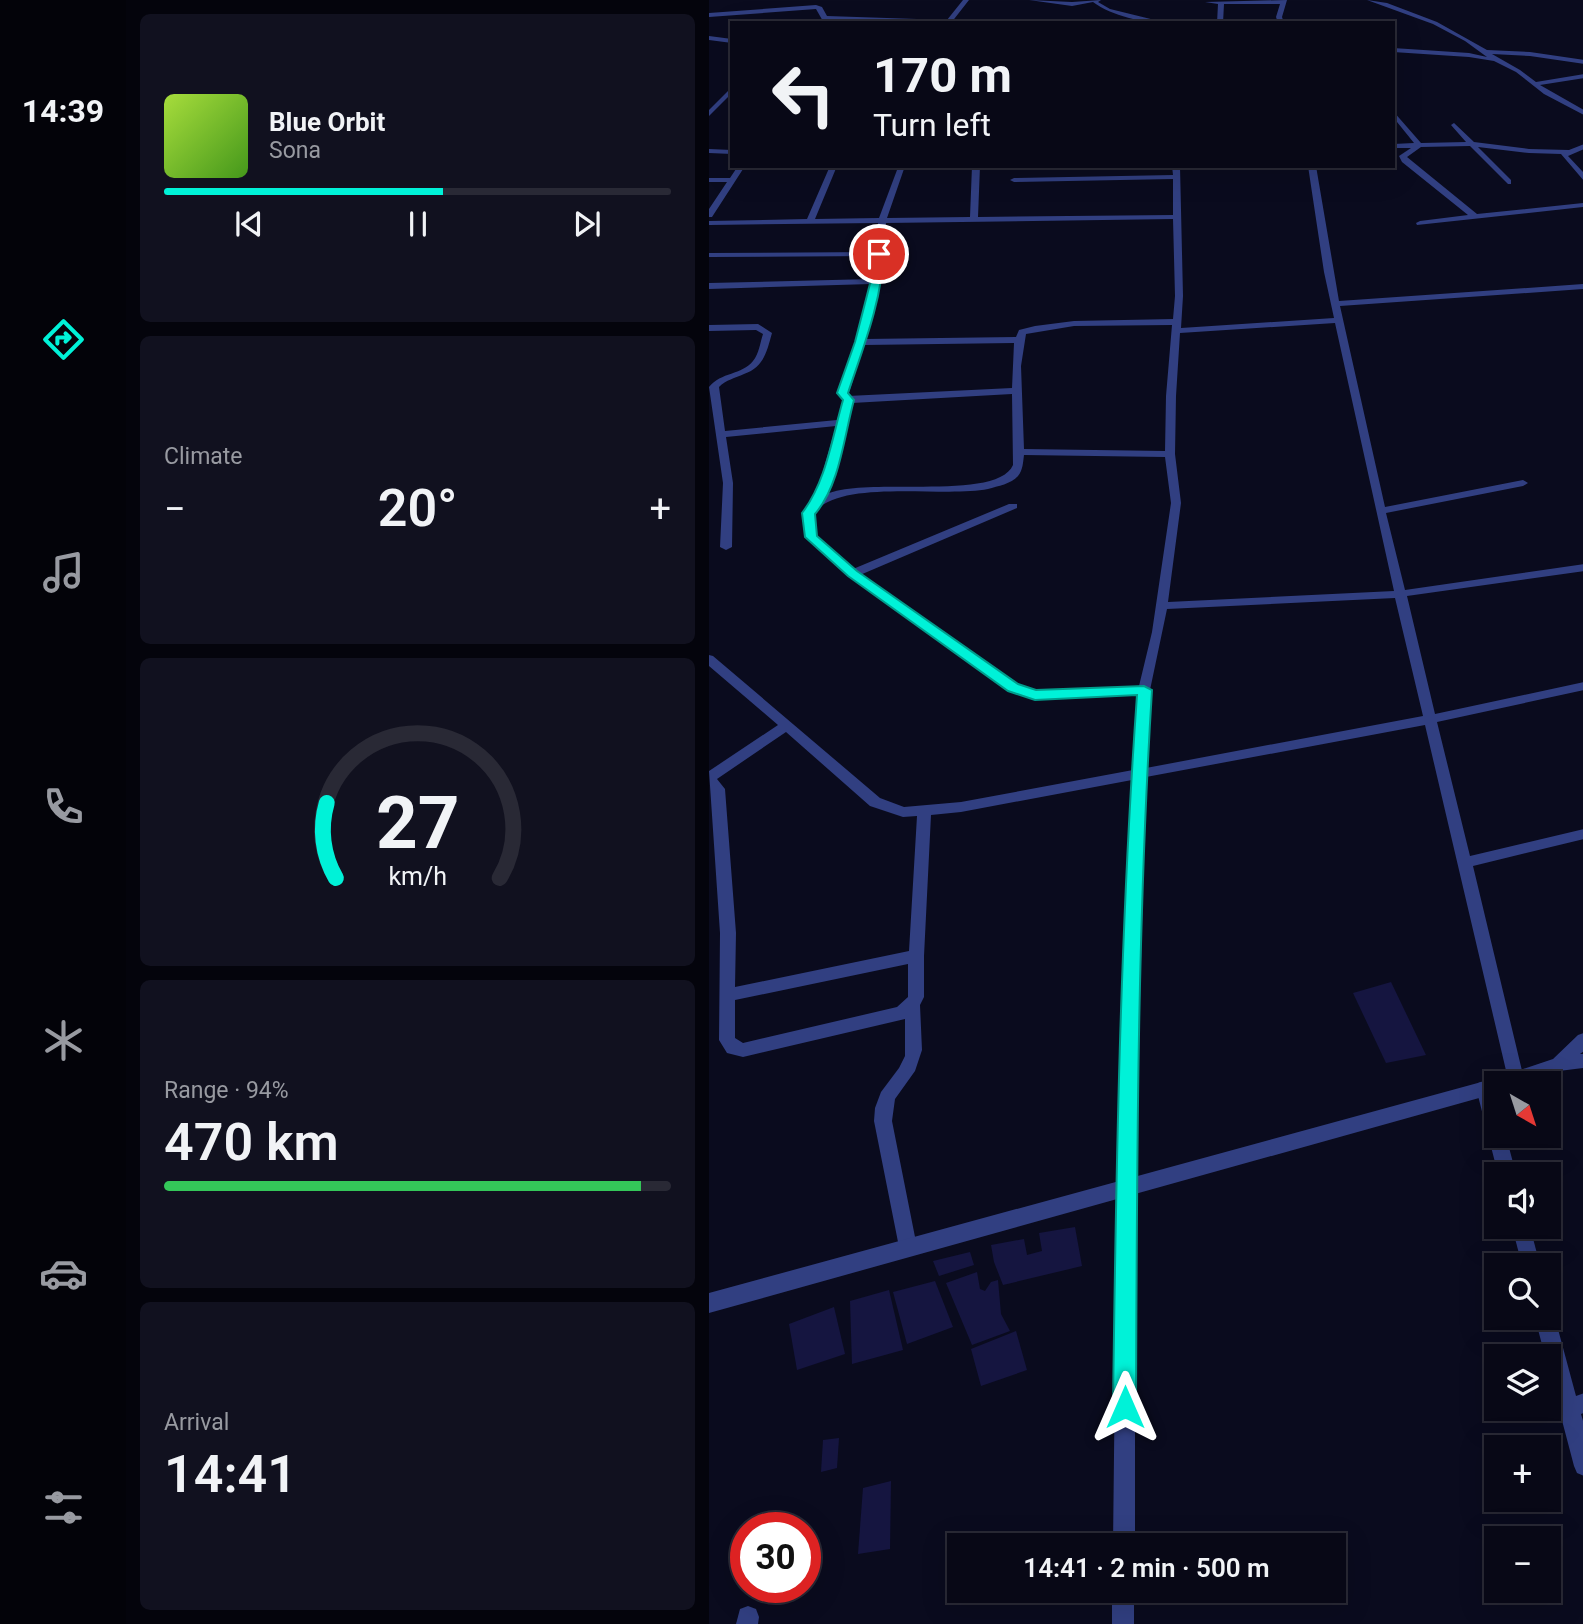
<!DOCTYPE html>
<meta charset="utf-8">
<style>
body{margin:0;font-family:Roboto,sans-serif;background:#11111f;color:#f1f3f6;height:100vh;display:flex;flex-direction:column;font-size:26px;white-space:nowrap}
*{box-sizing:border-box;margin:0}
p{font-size:23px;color:#989aa1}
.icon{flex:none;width:38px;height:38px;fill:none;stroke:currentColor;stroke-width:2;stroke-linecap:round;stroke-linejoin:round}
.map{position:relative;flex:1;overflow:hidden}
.panel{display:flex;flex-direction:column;gap:14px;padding:14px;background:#04040c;width:583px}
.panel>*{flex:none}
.hud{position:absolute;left:21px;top:21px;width:665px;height:147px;border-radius:0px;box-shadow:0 7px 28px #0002,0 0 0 2px #292935;background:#080816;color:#f1f3f6;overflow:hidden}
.needle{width:46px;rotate:141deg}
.controls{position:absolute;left:775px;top:1071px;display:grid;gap:14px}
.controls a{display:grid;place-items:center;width:77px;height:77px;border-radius:0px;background:#080816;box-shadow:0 7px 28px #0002,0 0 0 2px #292935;font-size:35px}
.speed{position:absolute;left:21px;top:1512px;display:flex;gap:14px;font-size:35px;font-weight:700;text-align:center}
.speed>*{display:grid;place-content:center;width:91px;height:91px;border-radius:50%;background:#080816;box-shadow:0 7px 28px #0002,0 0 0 2px #292935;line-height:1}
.speed .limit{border:10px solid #d22;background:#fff;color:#111}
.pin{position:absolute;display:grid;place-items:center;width:60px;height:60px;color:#fff;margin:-30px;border:4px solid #fff;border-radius:50%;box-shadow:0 2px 7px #0007}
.me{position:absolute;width:77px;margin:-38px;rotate:0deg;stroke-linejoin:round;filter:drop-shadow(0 0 5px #0008)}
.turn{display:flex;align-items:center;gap:24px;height:147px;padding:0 28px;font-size:32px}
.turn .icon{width:91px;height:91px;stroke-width:2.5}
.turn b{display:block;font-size:49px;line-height:60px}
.big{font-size:52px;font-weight:600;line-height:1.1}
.panel .tile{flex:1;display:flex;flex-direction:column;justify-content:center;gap:10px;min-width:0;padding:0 24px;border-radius:10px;background:#11111f}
.panel .dial{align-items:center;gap:0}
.dial svg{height:182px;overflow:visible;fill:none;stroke:#292935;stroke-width:7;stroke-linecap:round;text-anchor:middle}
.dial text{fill:#f1f3f6;stroke:none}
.song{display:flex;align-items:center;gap:21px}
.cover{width:84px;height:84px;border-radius:10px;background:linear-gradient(135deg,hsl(80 70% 55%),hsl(100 70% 35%))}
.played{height:7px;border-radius:4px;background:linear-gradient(90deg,#00f2d8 55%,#292935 55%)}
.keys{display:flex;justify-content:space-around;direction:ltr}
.heat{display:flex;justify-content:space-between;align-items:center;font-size:38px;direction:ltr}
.charge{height:10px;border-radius:5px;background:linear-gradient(90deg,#34c759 94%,#292935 0)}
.trip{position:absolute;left:238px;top:1533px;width:399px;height:70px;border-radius:0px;background:#080816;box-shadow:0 7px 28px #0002,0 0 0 2px #292935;font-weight:600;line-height:70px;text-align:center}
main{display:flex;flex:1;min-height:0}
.tab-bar{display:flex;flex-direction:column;width:126px;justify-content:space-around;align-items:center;background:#030309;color:#989aa1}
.tab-bar .icon{width:49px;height:49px}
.tab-bar .active{color:#00f2d8}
.tab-bar b{font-size:32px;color:#f1f3f6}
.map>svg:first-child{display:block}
</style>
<main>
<nav class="tab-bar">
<b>14:39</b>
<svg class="icon active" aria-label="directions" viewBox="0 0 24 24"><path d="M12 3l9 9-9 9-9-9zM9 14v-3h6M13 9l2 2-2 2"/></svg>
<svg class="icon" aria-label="music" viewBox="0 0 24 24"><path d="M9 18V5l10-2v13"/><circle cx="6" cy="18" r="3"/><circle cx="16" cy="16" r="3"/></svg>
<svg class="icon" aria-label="phone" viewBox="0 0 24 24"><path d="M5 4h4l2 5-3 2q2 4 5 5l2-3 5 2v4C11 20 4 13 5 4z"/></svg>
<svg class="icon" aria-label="climate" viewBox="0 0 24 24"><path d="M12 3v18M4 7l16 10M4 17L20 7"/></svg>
<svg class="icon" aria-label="car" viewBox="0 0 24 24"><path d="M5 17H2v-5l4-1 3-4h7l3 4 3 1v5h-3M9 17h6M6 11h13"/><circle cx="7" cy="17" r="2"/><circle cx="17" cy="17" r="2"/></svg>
<svg class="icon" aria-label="filters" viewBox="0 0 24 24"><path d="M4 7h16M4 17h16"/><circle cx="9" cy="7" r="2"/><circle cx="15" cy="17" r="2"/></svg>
</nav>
<section class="panel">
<div class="tile">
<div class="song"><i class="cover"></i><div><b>Blue Orbit</b><p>Sona</p></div></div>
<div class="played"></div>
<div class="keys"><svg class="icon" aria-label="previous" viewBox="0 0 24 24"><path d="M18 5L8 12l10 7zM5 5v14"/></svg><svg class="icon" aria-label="pause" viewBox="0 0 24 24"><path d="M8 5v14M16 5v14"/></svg><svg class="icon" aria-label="next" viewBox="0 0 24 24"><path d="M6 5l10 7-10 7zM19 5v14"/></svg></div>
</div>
<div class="tile"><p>Climate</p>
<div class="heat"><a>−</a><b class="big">20°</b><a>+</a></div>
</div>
<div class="tile dial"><svg viewBox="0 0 100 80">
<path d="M14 69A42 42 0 1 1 86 69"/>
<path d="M14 69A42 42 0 0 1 10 36" stroke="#00f2d8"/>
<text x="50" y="56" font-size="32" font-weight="700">27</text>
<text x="50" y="72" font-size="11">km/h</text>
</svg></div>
<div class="tile"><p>Range · 94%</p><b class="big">470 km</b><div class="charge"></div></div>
<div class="tile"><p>Arrival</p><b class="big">14:41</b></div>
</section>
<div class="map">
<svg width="875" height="1624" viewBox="0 0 875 1624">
<rect width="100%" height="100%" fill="#0a0b1e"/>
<!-- building -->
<g fill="#151540">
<path d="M682 982 717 1055 677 1063 644 993Z"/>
<path d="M366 1227 373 1266 294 1285 285 1262 282 1245 315 1239 318 1255 333 1251 330 1233Z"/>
<path d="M261 1252 265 1265 230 1276 224 1261Z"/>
<path d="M268 1272 271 1289 276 1291 282 1282 289 1280 292 1314 301 1331 263 1345 237 1283Z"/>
<path d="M226 1281 244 1327 198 1344 184 1292Z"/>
<path d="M180 1290 194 1350 143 1364 141 1301Z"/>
<path d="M125 1307 136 1354 88 1370 80 1324Z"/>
<path d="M307 1331 318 1370 272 1386 262 1349Z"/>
<path d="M130 1438 128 1468 112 1472 114 1440Z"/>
<path d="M182 1481 181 1549 149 1554 154 1488Z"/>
</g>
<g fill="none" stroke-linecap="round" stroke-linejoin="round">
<!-- minor -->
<g fill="#313f81" fill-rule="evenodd">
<path d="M254 0H260L242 23 119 20 121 23H115L107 9 0 17V13L107 5 113 7 118 16 238 20Z"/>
<path d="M320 0 363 2 392 0 389 2 401 9 458 23C434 23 403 16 384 2L363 6Z"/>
<path d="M578 0 573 17 575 23H569L567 17 571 4H515L514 23H508L509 4 496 2Z"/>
<path d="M658 0 678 3 728 22 778 50 821 52 875 60V64L821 56 783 54 811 70 827 82 875 74V78L831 85 875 110V115L835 94 807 72 785 61 760 57 684 52V48L760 53 778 57 756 41 724 24Z"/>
<path d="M0 36 23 39V43L0 40Z"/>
<path d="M23 87V93L0 116V110Z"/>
<path d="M684 111 712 143 757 142 742 125 745 123 765 142 820 149 860 150 875 144V149L859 156 875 173V181L852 154 820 153 769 147 802 180V184H799L761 146 712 147 698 157 768 214 875 203V207L708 225 707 223 711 221 759 215 693 162 690 156 702 148H684V144L705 143 684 117Z"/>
<path d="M0 149 23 150V154L0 153Z"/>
<path d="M29 166H36L3 217H0V209L18 182H0V178H21Z"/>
<path d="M121 166H128L106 219 170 218 188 170 167 166H196L178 218 261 217 263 166H271L269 217 464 215V179L305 182 301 180 305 178 464 175 463 166H471L474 296 472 328 625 318 615 272 599 166H607L630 301 875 284V289L631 306 676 507 814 480 819 483 814 486 677 513 696 590 875 564V571L698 596 726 714 875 682V690L728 722 761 856 875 829V839L764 866 815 1079 813 1083H801L799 1079 716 725 437 777 426 1185V1545H404L408 1185 423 780 252 812 222 815 215 956V997L211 1005 213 1050 206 1071 186 1099 183 1121 208 1247 206 1253 199 1256 192 1253 190 1247 165 1121 166 1108 172 1092 190 1068 196 1056V1019L34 1057 18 1053 10 1040 11 933 0 771 69 725 0 666V655L4 656 171 798 195 807 252 802 424 770 428 695 326 699 300 690 139 576 98 539 95 513 106 499 127 426 17 437 24 483 23 547 17 550 11 547 14 483 0 387C12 372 33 375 44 361 50 354 51 343 54 334L47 330 0 331V325L49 324 63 333C58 351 55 367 35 374 26 378 17 380 10 387L16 431 128 420 134 401 129 393 146 342 162 284 0 289V283L163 279 167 256 0 257V253L167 252 169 223 0 225V221L98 219ZM464 219 466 296 464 319 365 321 326 326 310 330 307 337 156 339 174 268 177 223ZM626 323 685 591 459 602 472 503 466 454 467 396 471 333ZM463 325 457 396 456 451 315 449 312 366 317 334 365 326ZM305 343 303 388 139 396 155 345ZM303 394 304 465C288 502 158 476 118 494L143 403ZM315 455 456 457 462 503 443 632 430 686 327 691 308 684 151 575 308 508V504H300L144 569 107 536 105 513C131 478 236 498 279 489 289 486 302 484 309 476 314 470 314 462 315 455ZM686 598 714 716 437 768 441 690 458 609ZM77 732 161 806 194 817 208 816 200 951 26 987 27 933 16 789 8 779ZM199 964V997L188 1007 34 1043 26 1038V1000Z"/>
<path d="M775 1081 781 1083 788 1102V1136H797L807 1174H789L767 1088 769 1083Z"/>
<path d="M803 1227H821L831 1265H813Z"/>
<path d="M840 1310 846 1318 867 1396 875 1393V1413L872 1414 875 1424V1476L868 1473 865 1466 840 1371V1356H836L826 1318H840Z"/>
<rect x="403" y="1591" width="22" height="33"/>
<path d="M39 1606 47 1609 50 1617 49 1624H27L31 1609Z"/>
</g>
<!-- tertiary -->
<path fill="#313f81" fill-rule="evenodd" d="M875 1033V1051L871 1054H875V1068L850 1071 814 1083H788V1093L0 1313V1293L787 1078 844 1059 869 1035Z"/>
</g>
<!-- route -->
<path fill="#00f2d8" stroke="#009d8c" stroke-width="2" d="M166 252 174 254C174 298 153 351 139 393L145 400C135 436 131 485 106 514L108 536 148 571 309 684 327 690 435 686 443 690C428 929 428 1168 427 1407L424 1415 416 1418 408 1415 404 1407C407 1170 411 932 428 695L326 700 299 691 139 576 96 537 93 513C117 482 123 438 134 400L128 393 146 342 165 268Z"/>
</svg>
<div class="controls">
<a><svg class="needle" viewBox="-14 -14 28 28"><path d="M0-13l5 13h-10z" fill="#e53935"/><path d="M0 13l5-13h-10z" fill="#989aa1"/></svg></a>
<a><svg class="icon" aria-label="sound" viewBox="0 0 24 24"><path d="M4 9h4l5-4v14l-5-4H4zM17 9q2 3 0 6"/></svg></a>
<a><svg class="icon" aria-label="search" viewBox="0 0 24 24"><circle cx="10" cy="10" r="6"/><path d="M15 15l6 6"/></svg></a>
<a><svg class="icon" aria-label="layers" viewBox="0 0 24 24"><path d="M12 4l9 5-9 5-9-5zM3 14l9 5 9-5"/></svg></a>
<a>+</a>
<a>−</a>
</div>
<div class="speed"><div class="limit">30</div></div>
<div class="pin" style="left:170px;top:254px;background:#d93025"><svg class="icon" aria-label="arrive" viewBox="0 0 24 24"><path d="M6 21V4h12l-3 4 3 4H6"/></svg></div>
<svg class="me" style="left:416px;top:1407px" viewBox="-20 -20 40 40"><path d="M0-17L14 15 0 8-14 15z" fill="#00f2d8" stroke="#fff" stroke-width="4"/></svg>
<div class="trip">14:41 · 2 min · 500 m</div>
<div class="hud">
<div class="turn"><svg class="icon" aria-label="left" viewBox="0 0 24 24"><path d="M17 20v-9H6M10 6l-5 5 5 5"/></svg><div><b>170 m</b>Turn left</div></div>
</div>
</div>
</main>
